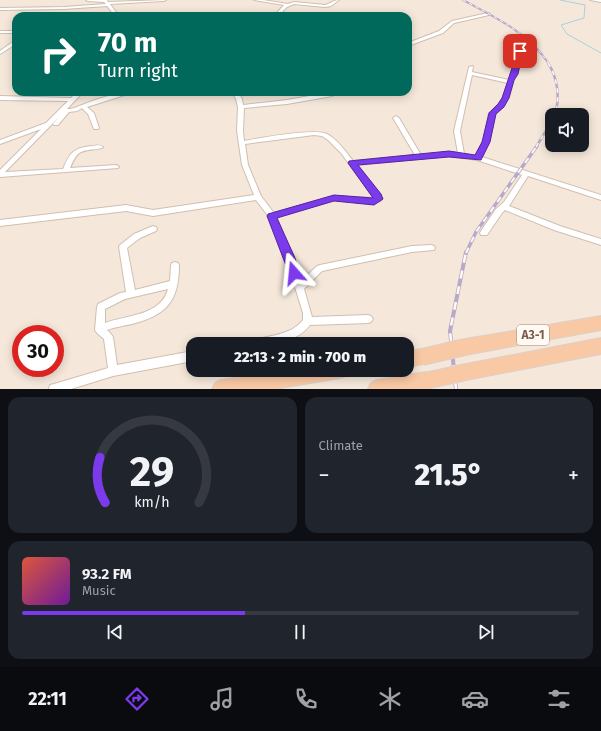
<!DOCTYPE html>
<meta charset="utf-8">
<style>
body{margin:0;font-family:"Fira Sans",sans-serif;background:#20242c;color:#f1f3f6;height:100vh;display:flex;flex-direction:column;font-size:15px;white-space:nowrap}
*{box-sizing:border-box;margin:0}
p{font-size:13px;color:#9ea1a6}
.icon{flex:none;width:22px;height:22px;fill:none;stroke:currentColor;stroke-width:2;stroke-linecap:round;stroke-linejoin:round}
.map{position:relative;height:389px;overflow:hidden}
.side{display:flex;flex-direction:column;gap:8px;padding:8px;background:#0d0f14;flex:1}
.side>*{flex:none}
.guide{position:absolute;left:12px;top:12px;width:400px;height:84px;border-radius:12px;box-shadow:0 2px 10px #0003;background:#00695c;color:#fff;overflow:hidden}
.fabs{position:absolute;left:545px;top:108px;display:grid;gap:8px}
.fabs a{display:grid;place-items:center;width:44px;height:44px;border-radius:8px;background:#171b24;box-shadow:0 2px 10px #0003;font-size:20px}
.speed{position:absolute;left:12px;top:325px;display:flex;gap:8px;font-size:20px;font-weight:700;text-align:center}
.speed>*{display:grid;place-content:center;width:52px;height:52px;border-radius:50%;background:#171b24;box-shadow:0 2px 10px #0003;line-height:1}
.speed .limit{border:6px solid #d22;background:#fff;color:#111}
.pin{position:absolute;display:grid;place-items:center;width:34px;height:34px;color:#fff;margin:-17px;border-radius:8px;box-shadow:0 2px 6px #0006}
.me{position:absolute;width:44px;margin:-22px;rotate:342deg;stroke-linejoin:round;filter:drop-shadow(0 0 3px #0008)}
.turn{display:flex;align-items:center;gap:14px;height:84px;padding:0 20px;font-size:18px}
.turn .icon{width:52px;height:52px;stroke-width:2.5}
.turn b{display:block;font-size:28px;line-height:34px}
.big{font-size:30px;font-weight:800;line-height:1.1}
.side .tile{flex:1;display:flex;flex-direction:column;justify-content:center;gap:6px;min-width:0;padding:0 14px;border-radius:12px;background:#20242c}
.side .dial{align-items:center;gap:0}
.dial svg{height:104px;overflow:visible;fill:none;stroke:#363941;stroke-width:7;stroke-linecap:round;text-anchor:middle}
.dial text{fill:#f1f3f6;stroke:none}
.song{display:flex;align-items:center;gap:12px}
.cover{width:48px;height:48px;border-radius:6px;background:linear-gradient(135deg,hsl(10 70% 55%),hsl(280 70% 35%))}
.played{height:4px;border-radius:2px;background:linear-gradient(90deg,#7c3aed 40%,#363941 40%)}
.keys{display:flex;justify-content:space-around;direction:ltr}
.heat{display:flex;justify-content:space-between;align-items:center;font-size:22px;direction:ltr}
.side .tiles{flex:1;display:grid;gap:8px;grid-template-columns:1fr 1fr}
.tile:last-child{grid-column:span 2}
.trip{position:absolute;left:186px;top:337px;width:228px;height:40px;border-radius:12px;background:#171b24;box-shadow:0 2px 10px #0003;font-weight:800;line-height:40px;text-align:center}
.tabs{display:flex;height:64px;justify-content:space-around;align-items:center;background:#090b0e;color:#9ea1a6}
.tabs .icon{width:28px;height:28px}
.tabs .selected{color:#7c3aed}
.tabs b{font-size:18px;color:#f1f3f6}
.map>svg:first-child{display:block}
</style>
<div class="map">
<svg width="601" height="389" viewBox="0 0 601 389">
<rect width="100%" height="100%" fill="#fdf6ec"/>
<!-- residential -->
<path fill="#f5e8da" fill-rule="evenodd" d="M0 0H601V389H0ZM16 16H408V92H16ZM552 115H582V145H552ZM21 334H55V368H21ZM193 344H407V370H193Z"/>
<g fill="none" stroke-linecap="round" stroke-linejoin="round">
<!-- stream -->
<path stroke="#a5d3da" stroke-width="1" d="M560 0 585 5 584 18 561 25 567 34 601 53"/>
<!-- minor casing -->
<g stroke="#d1beb0" stroke-width="2">
<g id="minor">
<path d="M86 0H107L108 2 166 0 164 1 110 4 119 16H115L107 6 64 9 0 10V8L64 7 106 4 104 2 88 1Z"/>
<path d="M254 0H263L288 4 294 2 325 5C330 4 333 0 339 0L331 6 325 7 294 4 287 7 278 16H274L284 5Z"/>
<path d="M590 0H601V2Z"/>
<path d="M488 13 490 14 489 15 454 23 443 33 408 46V43L439 31 452 21Z"/>
<rect x="0" y="31" width="16" height="2"/>
<path d="M14 41H16V44L0 54V51Z"/>
<path d="M518 50 522 51 517 74 514 80 509 97 503 106 495 114 489 142 482 157 601 195V200L528 176 509 206 560 226 601 239V245L554 230 505 210 502 213 487 235H481L480 233 481 231 496 209 504 202 522 175 477 160 449 156 357 165 380 194 382 199 381 201 374 203 334 200 276 217 294 258 301 281 317 266 320 265 412 246 431 245 434 246 435 248 434 250 412 252 322 271 304 289 312 317 368 315 371 316 373 319 371 322 368 323 310 325C294 345 271 344 247 344L249 341 252 340C270 336 291 335 303 320V313L286 258 269 217 256 200 153 216 126 211 0 226V220L126 205 153 210 254 195 242 165 237 131 238 107 236 99 232 92H238L242 99 243 105 287 100 332 92 335 94 332 96 287 104 244 108 243 131 244 141C261 138 314 128 327 134 338 140 346 152 353 161L415 155 393 118 396 116 399 118 421 155 449 152 458 153 454 131 469 67 473 66 472 72 509 80 513 74ZM472 75 508 83 503 97 499 104 489 113 483 142 476 156 464 154 460 131ZM314 135 322 136 328 140 341 153 374 198 334 196 274 213 261 196 248 165 245 144Z"/>
<path d="M77 92H83L67 109C73 109 76 107 82 105 96 99 119 92 134 92L87 107 94 113 99 128 98 129H94L88 114 82 108 77 111 69 112 58 125H54L53 124 60 116 5 172 63 169C70 153 73 148 91 146 96 146 99 144 103 147L102 148C82 152 79 147 70 168L116 165 118 166 119 167 118 168 0 177V170L41 129 0 144V140L46 123 68 101 0 100V96L71 98Z"/>
<path d="M153 226 156 227 157 229 156 231 140 238 127 248 135 290 170 281 171 265 172 263 175 262 178 263 179 265C179 302 166 315 132 324 123 326 115 327 107 330L111 334 113 337 117 365 193 351V361L113 376 71 389H49L50 385 54 384 108 368 104 339 97 333 95 330 97 307 98 304 120 293 126 292 119 247 120 245 134 234ZM168 289C161 316 126 315 105 323V309L125 299Z"/>
</g>
</g>
<!-- trunk casing -->
<g stroke="#dad1cd" stroke-width="2">
<g id="trunk">
<path d="M601 316V330L465 355 459 352 457 347 459 342 465 339Z"/>
<path d="M601 338V354L466 380 460 378 457 372 460 366 466 364Z"/>
<path d="M422 349 428 351 430 357 428 363 407 367V351Z"/>
<path d="M287 370H349L346 376 340 378 275 389H212L215 383 221 380Z"/>
<path d="M425 372 431 375 434 381 431 387 426 389H368L371 383 377 380Z"/>
</g>
</g>
<!-- minor -->
<use href="#minor" fill="#fff" fill-rule="evenodd"/>
<!-- trunk -->
<use href="#trunk" fill="#f9c8a4" fill-rule="evenodd"/>
<!-- rail-far3 casing -->
<g stroke="#b9a8c9" stroke-width="2">
<path id="rail-far3" d="M463 0C495 17 529 33 549 64"/>
</g>
<!-- rail-far2 casing -->
<g stroke="#b9a8c9" stroke-width="2.5">
<g id="rail-far2">
<path d="M548 63C558 78 560 98 555 115"/>
<path d="M536 147 552 121"/>
</g>
</g>
<!-- rail-far1 casing -->
<g stroke="#b9a8c9" stroke-width="3.5">
<path id="rail-far1" d="M466 253 476 232 537 146"/>
</g>
<!-- rail casing -->
<g stroke="#b9a8c9" stroke-width="4">
<path id="rail" d="M456 389 450 331 466 252"/>
</g>
<!-- rail-far3 -->
<use href="#rail-far3" stroke="#fffaf3" stroke-width="1" stroke-dasharray="3.5" stroke-linecap="butt"/>
<!-- rail-far2 -->
<use href="#rail-far2" stroke="#fffaf3" stroke-width="1.5" stroke-dasharray="4.5" stroke-linecap="butt"/>
<!-- rail-far1 -->
<use href="#rail-far1" stroke="#fffaf3" stroke-width="2" stroke-dasharray="6" stroke-linecap="butt"/>
<!-- rail -->
<use href="#rail" stroke="#fffaf3" stroke-width="2.5" stroke-dasharray="8" stroke-linecap="butt"/>
<!-- trunk-bridge casing -->
<g stroke="#dad1cd" stroke-width="18" stroke-linecap="butt">
<g id="trunk-bridge">
<path d="M422 357 465 347"/>
<path d="M425 381 466 372"/>
</g>
</g>
<!-- trunk-bridge -->
<use href="#trunk-bridge" stroke="#f9c8a4" stroke-width="16"/>
</g>
<!-- route -->
<path fill="#7c3aed" stroke="#51269a" d="M518 50 523 51 518 74 514 80 509 98 504 107 496 114 490 142 481 160 449 157 358 165 381 194 383 199 374 205 334 201 277 218 295 258 300 273 298 276 294 278 290 276 267 216 268 214 334 195 373 198 348 163 349 161 449 151 475 155 482 142 489 113 498 104 502 98Z"/>
<g text-anchor="middle" stroke-width="3" stroke-linejoin="round" paint-order="stroke">
<!-- shield labels -->
<rect fill="#fffaf3" stroke="#a28b7f" stroke-width="1" x="517" y="325" width="32" height="20" rx="3"/>
<g font-size="12" font-weight="bold" fill="#7a5c4d">
<text x="533" y="339">A3-1</text>
</g>
</g>
</svg>
<div class="fabs">
<a><svg class="icon" aria-label="sound" viewBox="0 0 24 24"><path d="M4 9h4l5-4v14l-5-4H4zM17 9q2 3 0 6"/></svg></a>
</div>
<div class="speed"><div class="limit">30</div></div>
<div class="pin" style="left:520px;top:51px;background:#d93025"><svg class="icon" aria-label="arrive" viewBox="0 0 24 24"><path d="M6 21V4h12l-3 4 3 4H6"/></svg></div>
<svg class="me" style="left:294px;top:273px" viewBox="-20 -20 40 40"><path d="M0-17L14 15 0 8-14 15z" fill="#7c3aed" stroke="#fff" stroke-width="4"/></svg>
<div class="trip">22:13 · 2 min · 700 m</div>
<div class="guide">
<div class="turn"><svg class="icon" aria-label="right" viewBox="0 0 24 24"><path d="M7 20v-9h11M14 6l5 5-5 5"/></svg><div><b>70 m</b>Turn right</div></div>
</div>
</div>
<section class="side">
<div class="tiles">
<div class="tile dial"><svg viewBox="0 0 100 80">
<path d="M14 69A42 42 0 1 1 86 69"/>
<path d="M14 69A42 42 0 0 1 10 34" stroke="#7c3aed"/>
<text x="50" y="56" font-size="32" font-weight="700">29</text>
<text x="50" y="72" font-size="11">km/h</text>
</svg></div>
<div class="tile"><p>Climate</p>
<div class="heat"><a>−</a><b class="big">21.5°</b><a>+</a></div>
</div>
<div class="tile">
<div class="song"><i class="cover"></i><div><b>93.2 FM</b><p>Music</p></div></div>
<div class="played"></div>
<div class="keys"><svg class="icon" aria-label="previous" viewBox="0 0 24 24"><path d="M18 5L8 12l10 7zM5 5v14"/></svg><svg class="icon" aria-label="pause" viewBox="0 0 24 24"><path d="M8 5v14M16 5v14"/></svg><svg class="icon" aria-label="next" viewBox="0 0 24 24"><path d="M6 5l10 7-10 7zM19 5v14"/></svg></div>
</div>
</div>
</section>
<nav class="tabs">
<b>22:11</b>
<svg class="icon selected" aria-label="directions" viewBox="0 0 24 24"><path d="M12 3l9 9-9 9-9-9zM9 14v-3h6M13 9l2 2-2 2"/></svg>
<svg class="icon" aria-label="music" viewBox="0 0 24 24"><path d="M9 18V5l10-2v13"/><circle cx="6" cy="18" r="3"/><circle cx="16" cy="16" r="3"/></svg>
<svg class="icon" aria-label="phone" viewBox="0 0 24 24"><path d="M5 4h4l2 5-3 2q2 4 5 5l2-3 5 2v4C11 20 4 13 5 4z"/></svg>
<svg class="icon" aria-label="climate" viewBox="0 0 24 24"><path d="M12 3v18M4 7l16 10M4 17L20 7"/></svg>
<svg class="icon" aria-label="car" viewBox="0 0 24 24"><path d="M5 17H2v-5l4-1 3-4h7l3 4 3 1v5h-3M9 17h6M6 11h13"/><circle cx="7" cy="17" r="2"/><circle cx="17" cy="17" r="2"/></svg>
<svg class="icon" aria-label="filters" viewBox="0 0 24 24"><path d="M4 7h16M4 17h16"/><circle cx="9" cy="7" r="2"/><circle cx="15" cy="17" r="2"/></svg>
</nav>
